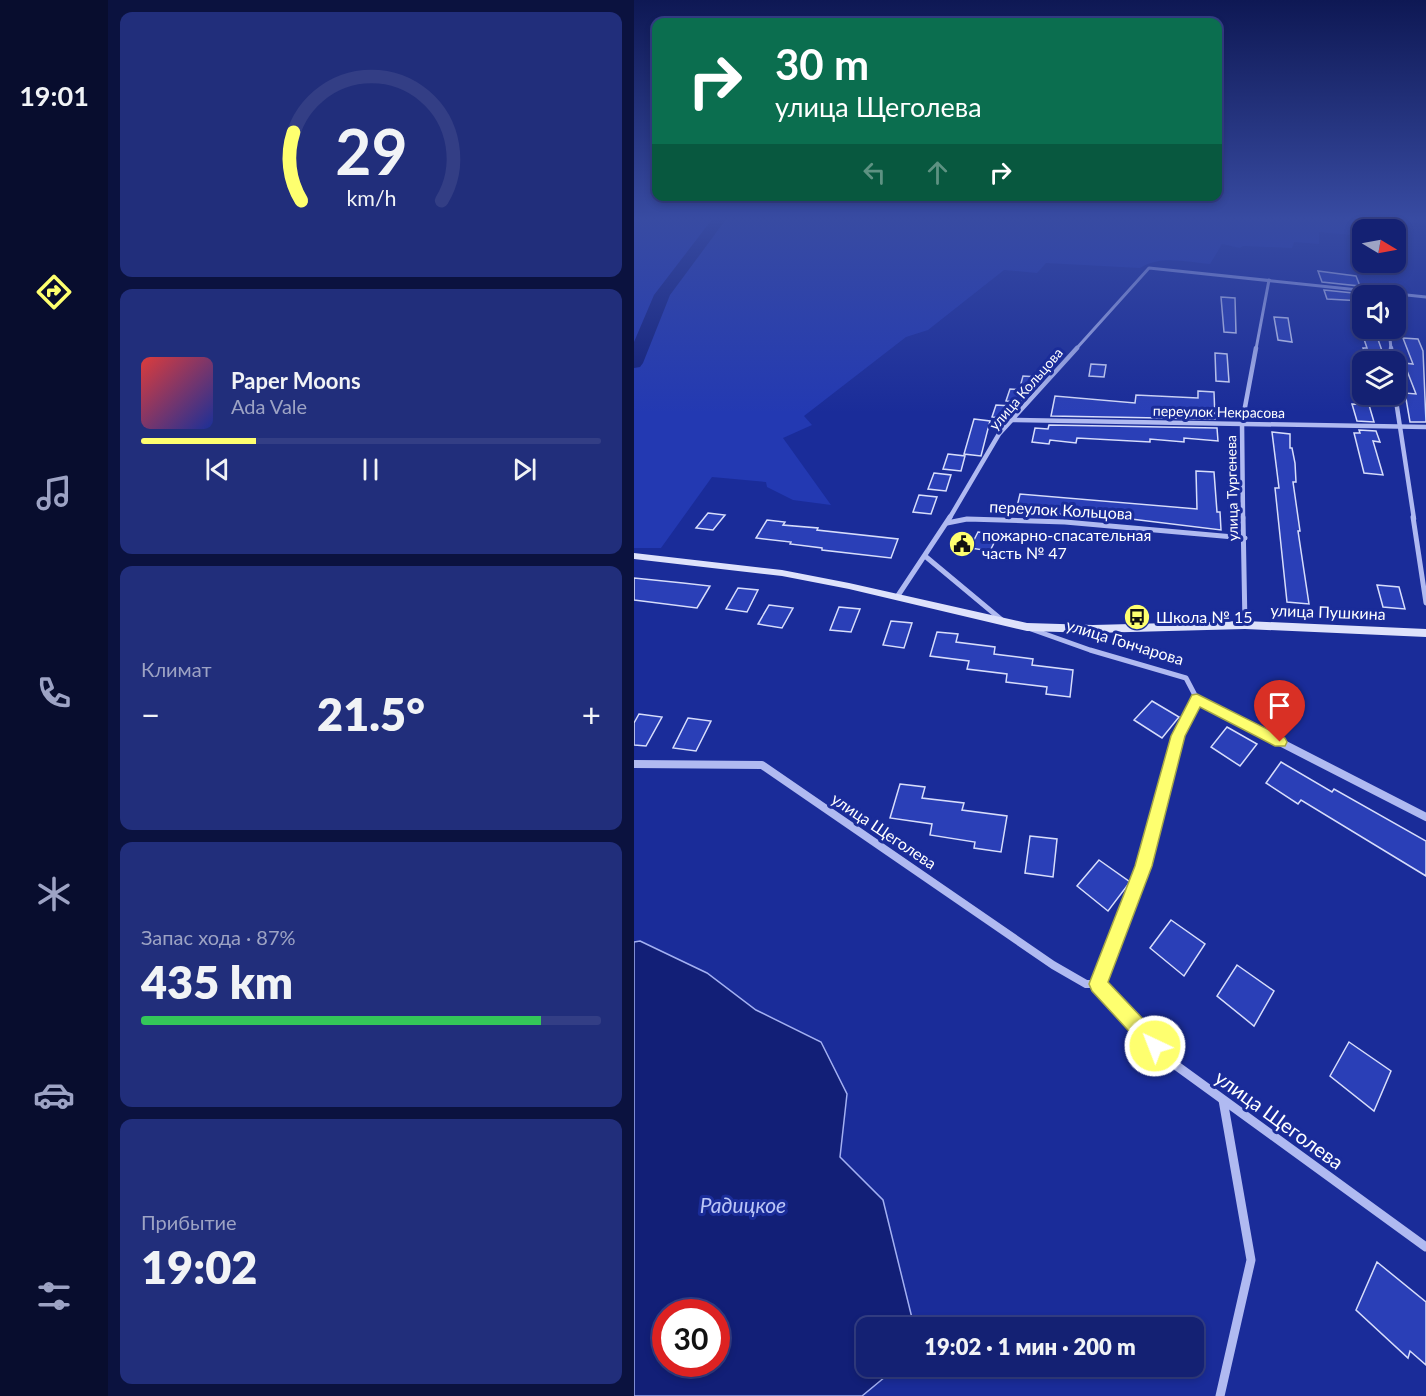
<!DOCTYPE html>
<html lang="ru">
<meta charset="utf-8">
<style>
body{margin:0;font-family:Lato,sans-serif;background:#212e7b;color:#f1f3f6;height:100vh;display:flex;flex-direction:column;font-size:22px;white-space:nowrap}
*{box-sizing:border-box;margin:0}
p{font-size:20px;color:#9da3c4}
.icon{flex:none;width:33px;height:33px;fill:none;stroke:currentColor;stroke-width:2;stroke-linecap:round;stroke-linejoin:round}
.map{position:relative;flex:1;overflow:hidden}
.drawer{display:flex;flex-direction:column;gap:12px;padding:12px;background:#0b123f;width:526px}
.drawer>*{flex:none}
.hud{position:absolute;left:18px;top:18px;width:570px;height:183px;border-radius:12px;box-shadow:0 3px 9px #0003,0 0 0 2px #333e85;background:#0b6e4f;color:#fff;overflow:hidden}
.needle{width:39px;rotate:100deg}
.tools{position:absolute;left:718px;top:219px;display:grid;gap:12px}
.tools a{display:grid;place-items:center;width:54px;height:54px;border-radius:12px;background:#142173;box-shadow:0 3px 9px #0003,0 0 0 2px #333e85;font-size:30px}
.speed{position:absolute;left:18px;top:1299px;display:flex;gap:12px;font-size:30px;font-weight:700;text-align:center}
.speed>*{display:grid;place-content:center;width:78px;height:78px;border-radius:50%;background:#142173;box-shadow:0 3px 9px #0003,0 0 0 2px #333e85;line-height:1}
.speed .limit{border:9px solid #d22;background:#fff;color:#111}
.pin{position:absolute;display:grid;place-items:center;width:51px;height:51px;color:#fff;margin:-62px -26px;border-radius:50% 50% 50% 0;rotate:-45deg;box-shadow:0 0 6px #0007}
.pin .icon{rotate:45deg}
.me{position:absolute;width:66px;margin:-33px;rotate:317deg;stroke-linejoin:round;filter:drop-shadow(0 0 4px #0008)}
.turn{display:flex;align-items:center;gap:21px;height:126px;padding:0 24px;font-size:27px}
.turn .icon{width:78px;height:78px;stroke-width:2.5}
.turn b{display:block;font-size:42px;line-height:51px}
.lanes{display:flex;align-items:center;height:57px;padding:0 24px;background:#0003;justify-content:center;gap:30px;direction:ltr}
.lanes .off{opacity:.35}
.big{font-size:45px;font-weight:800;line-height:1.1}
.drawer .tile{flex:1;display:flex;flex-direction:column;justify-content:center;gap:9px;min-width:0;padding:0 21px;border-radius:12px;background:#212e7b}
.drawer .dial{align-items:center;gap:0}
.dial svg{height:156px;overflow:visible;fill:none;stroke:#333e85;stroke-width:7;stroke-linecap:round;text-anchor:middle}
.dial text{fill:#f1f3f6;stroke:none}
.song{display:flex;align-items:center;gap:18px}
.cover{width:72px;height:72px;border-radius:9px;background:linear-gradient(135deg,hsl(0 70% 55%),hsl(230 70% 35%))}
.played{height:6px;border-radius:3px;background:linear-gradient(90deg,#feff6f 25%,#333e85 25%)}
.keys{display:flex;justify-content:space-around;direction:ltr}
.heat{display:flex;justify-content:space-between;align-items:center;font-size:33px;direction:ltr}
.charge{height:9px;border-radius:4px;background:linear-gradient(90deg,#34c759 87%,#333e85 0)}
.trip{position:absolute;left:222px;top:1317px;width:348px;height:60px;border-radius:12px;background:#142173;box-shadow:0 3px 9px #0003,0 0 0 2px #333e85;font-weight:800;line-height:60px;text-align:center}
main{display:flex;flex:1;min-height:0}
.tabs{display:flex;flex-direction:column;width:108px;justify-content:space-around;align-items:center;background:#080d2e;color:#9da3c4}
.tabs .icon{width:42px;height:42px}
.tabs .selected{color:#feff6f}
.tabs b{font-size:27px;color:#f1f3f6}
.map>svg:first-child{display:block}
</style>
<main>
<nav class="tabs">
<b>19:01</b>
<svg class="icon selected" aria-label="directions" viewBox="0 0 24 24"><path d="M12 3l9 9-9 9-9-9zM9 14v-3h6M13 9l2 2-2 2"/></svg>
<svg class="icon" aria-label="music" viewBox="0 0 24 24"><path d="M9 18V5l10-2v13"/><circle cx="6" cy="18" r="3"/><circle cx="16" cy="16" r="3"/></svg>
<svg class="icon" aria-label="phone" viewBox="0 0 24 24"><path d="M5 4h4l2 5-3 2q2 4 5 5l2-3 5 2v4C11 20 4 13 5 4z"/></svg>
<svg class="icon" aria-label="climate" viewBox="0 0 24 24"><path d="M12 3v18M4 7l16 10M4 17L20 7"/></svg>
<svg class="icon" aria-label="car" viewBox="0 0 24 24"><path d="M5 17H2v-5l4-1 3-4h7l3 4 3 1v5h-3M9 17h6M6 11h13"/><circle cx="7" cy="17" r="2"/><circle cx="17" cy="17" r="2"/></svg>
<svg class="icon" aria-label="filters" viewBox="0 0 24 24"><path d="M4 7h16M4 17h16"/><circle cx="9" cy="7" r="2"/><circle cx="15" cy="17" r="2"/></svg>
</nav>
<section class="drawer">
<div class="tile dial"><svg viewBox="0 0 100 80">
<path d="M14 69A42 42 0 1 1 86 69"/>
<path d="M14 69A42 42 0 0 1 10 34" stroke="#feff6f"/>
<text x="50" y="56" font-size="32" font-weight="700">29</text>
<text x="50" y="72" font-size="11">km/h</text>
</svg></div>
<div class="tile">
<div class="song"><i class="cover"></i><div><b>Paper Moons</b><p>Ada Vale</p></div></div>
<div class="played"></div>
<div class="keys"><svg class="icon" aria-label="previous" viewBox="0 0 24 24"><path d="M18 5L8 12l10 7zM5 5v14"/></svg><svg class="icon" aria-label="pause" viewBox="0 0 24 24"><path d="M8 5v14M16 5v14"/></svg><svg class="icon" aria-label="next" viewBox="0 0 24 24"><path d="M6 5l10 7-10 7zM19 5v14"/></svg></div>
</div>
<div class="tile"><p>Климат</p>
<div class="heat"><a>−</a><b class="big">21.5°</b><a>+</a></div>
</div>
<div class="tile"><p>Запас хода · 87%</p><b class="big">435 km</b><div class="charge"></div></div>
<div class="tile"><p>Прибытие</p><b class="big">19:02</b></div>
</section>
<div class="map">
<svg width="792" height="1396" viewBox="0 0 792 1396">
<rect width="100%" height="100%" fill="#1a2c99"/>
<!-- green -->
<path fill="#2339b2" d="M0 218H791L792 224 744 221 746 229 729 230V236L685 232V244L660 242 658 248 609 246 606 248 588 244 576 264C553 262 526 255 506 268L412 263 403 273 370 270 294 330 272 337 170 416 178 425 149 438 197 505 159 500 133 487 132 482 78 477 27 548H0Z"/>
<!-- water -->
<path fill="#121f77" stroke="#a3b0f2" stroke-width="1.5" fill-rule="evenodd" d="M6 941 73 973 122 1010 187 1042 213 1094 206 1157 249 1200 278 1318 276 1327 232 1328V1366L263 1367 228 1396H0V942ZM32 1312H82V1364H32Z"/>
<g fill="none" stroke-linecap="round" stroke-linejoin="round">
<!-- river -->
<path fill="#121f77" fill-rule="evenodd" d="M79 218H93L36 295 9 363 6 367 0 368V342L20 295Z"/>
</g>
<!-- building -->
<g fill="#2a3fb7" stroke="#d7ddfb" stroke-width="1.5">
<path d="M684 271 722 276 726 286 688 282Z"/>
<path d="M690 290 729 294V301L693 299Z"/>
<path d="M587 297 601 298 602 333 590 332Z"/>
<path d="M640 317 654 318 658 342 644 340Z"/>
<path d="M727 330 741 331 752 362H733L729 348H733Z"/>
<path d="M769 338 784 339 789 351 792 422H776L771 393 782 394 770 363 779 364Z"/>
<path d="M581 353 593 354 595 382 582 381Z"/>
<path d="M457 364 472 365 470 377 455 376Z"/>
<path d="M389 376 404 377 400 389 386 387Z"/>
<path d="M376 389 391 390 387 403 372 401Z"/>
<path d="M564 391 580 392 581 419 417 416 421 396 501 403 502 395 564 398Z"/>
<path d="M718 404 735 405 740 422 723 421Z"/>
<path d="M362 405 377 406 373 419 358 417Z"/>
<path d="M340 419 356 421 347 456 330 454Z"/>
<path d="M415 425 583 428 584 441 550 438V442L516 439V442L443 438 442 443 416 440 415 444 398 442 401 428 414 429Z"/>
<path d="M725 430 742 431 746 442 739 441 749 475 730 473 720 433H726Z"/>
<path d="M638 432 656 434V448H658L661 463 662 482H659L666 531H664L675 604 653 602 641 488H645Z"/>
<path d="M314 454 331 456 327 471 309 469Z"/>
<path d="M562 471 580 472 583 512H586L587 530 497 519 382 511 386 494 563 509Z"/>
<path d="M300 473 317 475 312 491 294 489Z"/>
<path d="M285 495 303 497 297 514 279 512Z"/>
<path d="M74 513 91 515 79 530 62 528Z"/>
<path d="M133 520 151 522 149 525 184 528 183 530 264 539 257 558 188 550V548L156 544 157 542 122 538Z"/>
<path d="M344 532 364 535 356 551 336 548Z"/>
<path d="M0 578 49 583 76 586 63 608 0 600Z"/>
<path d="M743 585 765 587 771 609 749 607Z"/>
<path d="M104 588 124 590 113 612 92 609Z"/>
<path d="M135 605 159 608 148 628 124 624Z"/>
<path d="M205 607 226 609 217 632 196 630Z"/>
<path d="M257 621 278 623 270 648 249 645Z"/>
<path d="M303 632 324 634 322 642 361 647 360 654 399 659 398 665 439 670 436 697 412 694 413 687 372 682 373 674 333 669 335 661 296 656Z"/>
<path d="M518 701 545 717 528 738 500 720Z"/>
<path d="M5 714 28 717 12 746 0 745V723Z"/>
<path d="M54 718 77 721 62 751 39 748Z"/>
<path d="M593 727 623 744 606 766 577 747Z"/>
<path d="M647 762 698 792 700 789 792 841V876L667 800 664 804 632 783Z"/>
<path d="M266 784 291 787 288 798 330 803 328 810 373 816 367 852 340 848 341 842 296 835 298 824 256 818Z"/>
<path d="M396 836 423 839 419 877 391 873Z"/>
<path d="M465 860 496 882 474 911 443 886Z"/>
<path d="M537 920 571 944 550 976 516 948Z"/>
<path d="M603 965 640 991 620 1026 583 996Z"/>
<path d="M715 1042 757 1071 740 1111 696 1076Z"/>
<path d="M743 1262 792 1302V1365L776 1351 774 1358 722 1310Z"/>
</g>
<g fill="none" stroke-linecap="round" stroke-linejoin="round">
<!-- street-far4 -->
<g stroke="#b0baf1" stroke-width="3">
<path d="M755 328 757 349"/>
<path d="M442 349 515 268 792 297"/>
<path d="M622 349 635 280"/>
</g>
<!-- street-far3 -->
<g stroke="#b0baf1" stroke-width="4.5">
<path d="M757 348 758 362"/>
<path d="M761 394 780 519"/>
<path d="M378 420 792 427"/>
<path d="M315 519 365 434 443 348"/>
<path d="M609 519 608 423 622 348"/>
</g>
<!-- street-far2 -->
<g stroke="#b0baf1" stroke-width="5">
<path d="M609 517 611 625"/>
<path d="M779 517 792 603"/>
<path d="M313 523 333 519 431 522 611 538"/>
<path d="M291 556 369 621"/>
<path d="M263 597 316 517"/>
<path d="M397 629 456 650 552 678 563 699 641 739"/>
<path d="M543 739 563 699"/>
</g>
<!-- street-far1 -->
<g stroke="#b0baf1" stroke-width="8">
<path d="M638 738 792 817"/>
<path d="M0 764 128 765 419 965 452 984H464"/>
<path d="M503 1025 464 984 510 866 544 738"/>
</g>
<!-- street -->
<g stroke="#b0baf1" stroke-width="9">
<path d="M501 1024 536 1061 792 1247"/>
<path d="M586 1396 617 1260 589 1100"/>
</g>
<!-- secondary -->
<path fill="#dee2fb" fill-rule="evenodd" d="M0 553 148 570 215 583 393 623 459 625 611 621 792 629V637L611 629 459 633 393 631 215 589 148 576 0 559Z"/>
</g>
<!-- sky -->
<linearGradient id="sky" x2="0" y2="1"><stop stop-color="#0e1854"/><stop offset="0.53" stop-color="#384ba2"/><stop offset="1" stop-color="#384ba2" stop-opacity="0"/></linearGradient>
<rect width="792" height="413" fill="url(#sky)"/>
<!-- route -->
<path fill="#feff6f" stroke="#a5a648" stroke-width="1.5" d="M563 694 651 738 653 742 651 746H641L566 707 551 736 518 866 474 982 528 1039 531 1046 528 1053 521 1055 515 1053 458 991 455 984 501 866 537 736 558 695Z"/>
<!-- icons -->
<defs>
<g id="civic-disc" transform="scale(1.35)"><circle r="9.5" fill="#feff6f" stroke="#1a2c99"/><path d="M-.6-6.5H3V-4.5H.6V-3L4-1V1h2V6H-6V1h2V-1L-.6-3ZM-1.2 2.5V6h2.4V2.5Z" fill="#111"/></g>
<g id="bus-disc" transform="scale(1.35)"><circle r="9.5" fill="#feff6f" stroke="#1a2c99"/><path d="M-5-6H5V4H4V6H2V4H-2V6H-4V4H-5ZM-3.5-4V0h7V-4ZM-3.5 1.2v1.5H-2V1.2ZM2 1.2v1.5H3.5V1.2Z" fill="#111"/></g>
</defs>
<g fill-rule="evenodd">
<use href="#civic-disc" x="328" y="544"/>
<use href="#bus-disc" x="503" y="617"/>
</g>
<g text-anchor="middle" stroke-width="6" stroke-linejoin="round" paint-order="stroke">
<!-- far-street labels -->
<g font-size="14" fill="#fff" stroke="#1a2c99">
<text transform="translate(392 389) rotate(-49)" y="5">улица Кольцова</text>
<text transform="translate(585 412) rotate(1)" y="5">переулок Некрасова</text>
<text transform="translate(598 488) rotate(-91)" y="5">улица Тургенева</text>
</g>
<!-- street labels -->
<g font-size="16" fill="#fff" stroke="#1a2c99">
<text transform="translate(427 510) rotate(3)" y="6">переулок Кольцова</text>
<text transform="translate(694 612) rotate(2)" y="6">улица Пушкина</text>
<text transform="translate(491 642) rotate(17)" y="6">улица Гончарова</text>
<text transform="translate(250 831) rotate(34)" y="6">улица Щеголева</text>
</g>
<!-- poi labels -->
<g font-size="16" fill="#fff" stroke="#1a2c99" text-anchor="start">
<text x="348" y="541">пожарно-спасательная<tspan x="348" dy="18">часть № 47</tspan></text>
<text x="522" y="623">Школа № 15</text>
</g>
<!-- near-street labels -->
<g font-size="20" fill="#fff" stroke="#1a2c99">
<text transform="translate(645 1120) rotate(36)" y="7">улица Щеголева</text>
</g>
<!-- near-water labels -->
<g font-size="21" font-style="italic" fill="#bcc6f7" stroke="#1a2c99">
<text x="109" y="1213">Радицкое</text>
</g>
</g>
</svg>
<div class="tools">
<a><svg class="needle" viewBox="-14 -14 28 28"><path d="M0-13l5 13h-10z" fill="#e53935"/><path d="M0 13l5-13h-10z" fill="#9da3c4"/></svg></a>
<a><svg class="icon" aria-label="sound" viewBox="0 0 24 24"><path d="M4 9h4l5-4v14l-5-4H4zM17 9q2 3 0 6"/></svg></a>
<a><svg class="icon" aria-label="layers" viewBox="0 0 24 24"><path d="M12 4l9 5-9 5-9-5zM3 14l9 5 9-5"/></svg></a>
</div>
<div class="speed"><div class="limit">30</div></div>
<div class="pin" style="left:646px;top:742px;background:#d93025"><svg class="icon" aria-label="arrive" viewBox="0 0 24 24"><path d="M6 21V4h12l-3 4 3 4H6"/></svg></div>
<svg class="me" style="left:521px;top:1046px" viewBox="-20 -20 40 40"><circle r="17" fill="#feff6f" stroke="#fff" stroke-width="3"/><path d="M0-11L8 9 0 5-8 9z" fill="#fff"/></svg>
<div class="trip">19:02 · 1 мин · 200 m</div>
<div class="hud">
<div class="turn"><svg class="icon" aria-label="right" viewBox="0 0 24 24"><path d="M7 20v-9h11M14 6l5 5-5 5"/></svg><div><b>30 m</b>улица Щеголева</div></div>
<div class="lanes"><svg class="icon off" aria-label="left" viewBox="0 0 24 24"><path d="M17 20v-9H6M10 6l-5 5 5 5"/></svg><svg class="icon off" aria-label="ahead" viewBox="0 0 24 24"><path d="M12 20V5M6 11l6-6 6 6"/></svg><svg class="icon" aria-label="right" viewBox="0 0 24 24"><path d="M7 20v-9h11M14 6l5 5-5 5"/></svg></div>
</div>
</div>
</main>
